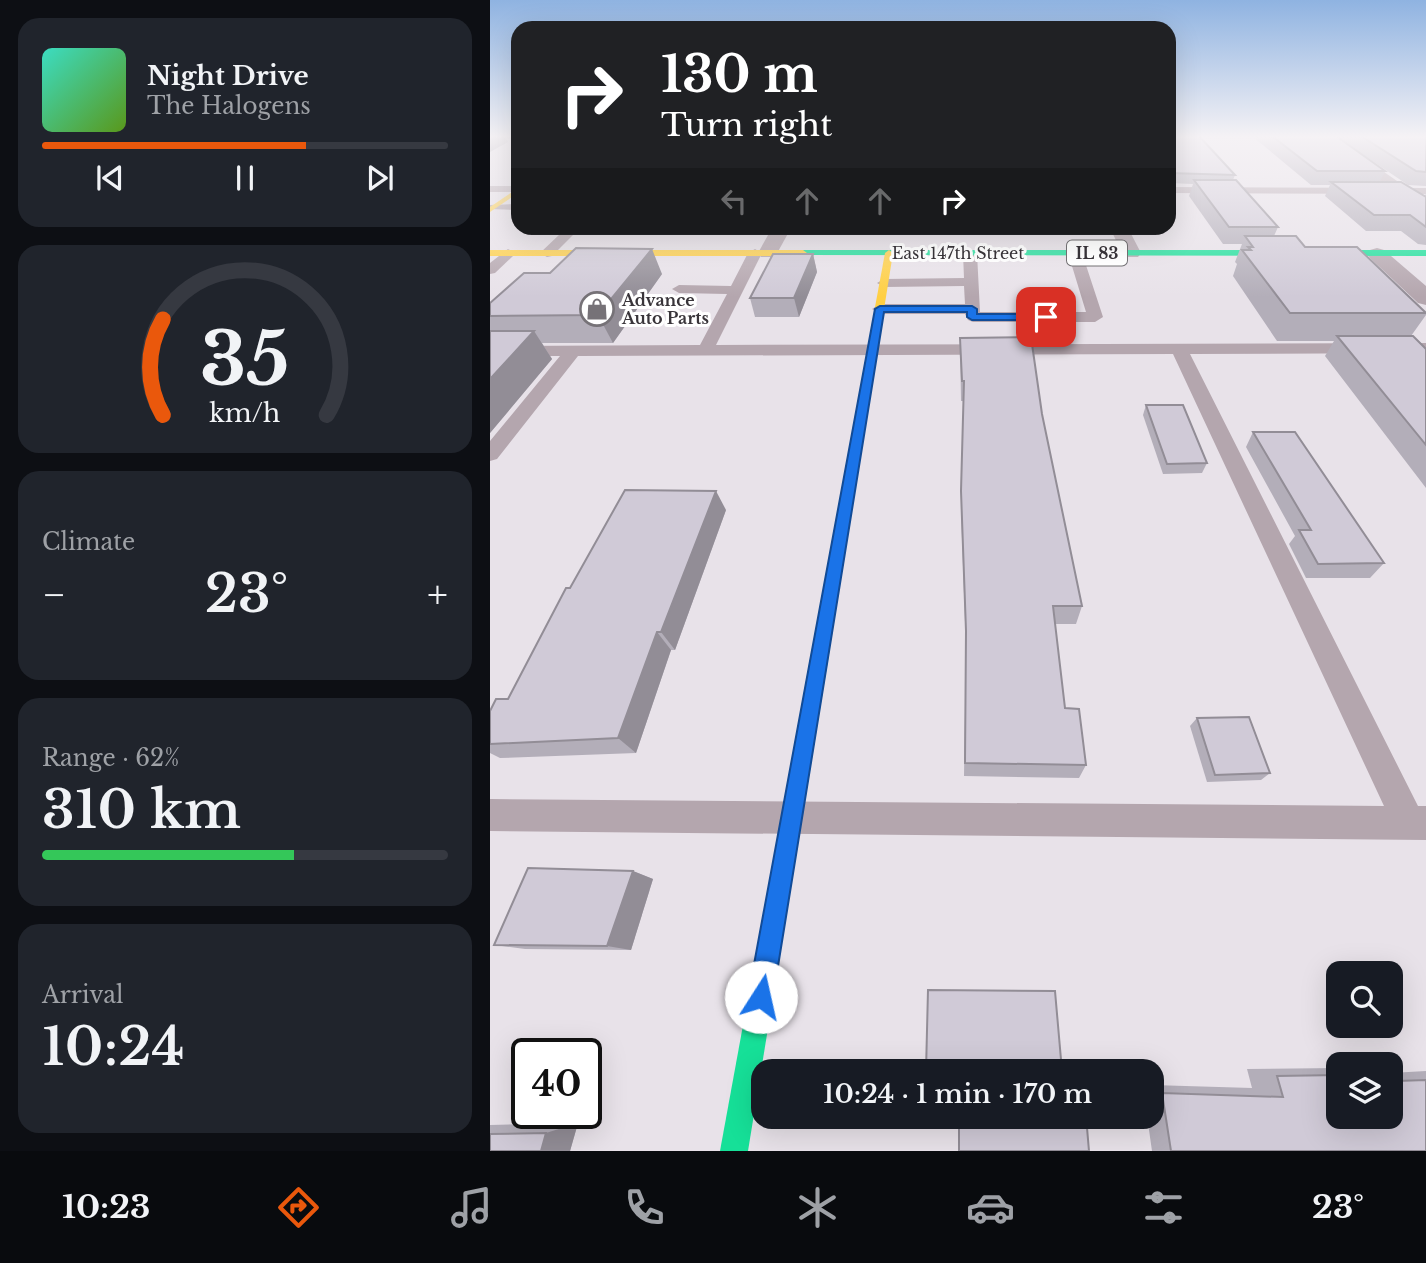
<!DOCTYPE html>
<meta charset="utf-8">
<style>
body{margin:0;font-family:"Libre Baskerville",serif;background:#20242c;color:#f1f3f6;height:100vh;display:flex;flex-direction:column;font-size:26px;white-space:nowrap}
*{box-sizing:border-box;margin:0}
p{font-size:23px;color:#9ea1a6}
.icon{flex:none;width:38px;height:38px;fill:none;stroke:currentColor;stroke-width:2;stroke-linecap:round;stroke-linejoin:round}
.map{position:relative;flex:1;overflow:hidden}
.panel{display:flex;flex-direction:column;gap:18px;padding:18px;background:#0d0f14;width:490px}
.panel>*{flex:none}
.banner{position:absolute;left:21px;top:21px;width:665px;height:214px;border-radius:21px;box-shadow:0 7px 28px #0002;background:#202124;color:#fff;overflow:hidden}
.tools{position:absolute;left:836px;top:961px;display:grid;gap:14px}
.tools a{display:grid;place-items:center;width:77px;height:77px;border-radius:14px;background:#171b24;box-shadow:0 7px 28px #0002;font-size:35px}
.speed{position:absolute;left:21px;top:1038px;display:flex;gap:14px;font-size:35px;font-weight:700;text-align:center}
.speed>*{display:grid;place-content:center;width:91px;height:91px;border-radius:50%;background:#171b24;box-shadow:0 7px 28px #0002;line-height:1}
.speed .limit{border:4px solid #111;border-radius:10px;background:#fff;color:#111}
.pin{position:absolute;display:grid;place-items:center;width:60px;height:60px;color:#fff;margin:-30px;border-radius:14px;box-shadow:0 4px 10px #0006}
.me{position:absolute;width:77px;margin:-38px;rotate:10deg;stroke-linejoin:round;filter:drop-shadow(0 0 5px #0008)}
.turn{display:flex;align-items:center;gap:24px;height:147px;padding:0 35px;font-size:32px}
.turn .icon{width:91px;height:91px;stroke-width:2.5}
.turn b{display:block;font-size:49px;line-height:60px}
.lanes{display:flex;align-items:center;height:66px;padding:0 35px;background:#0003;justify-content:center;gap:35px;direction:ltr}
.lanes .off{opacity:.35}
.big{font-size:52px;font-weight:600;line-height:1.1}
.panel .card{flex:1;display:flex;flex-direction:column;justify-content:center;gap:10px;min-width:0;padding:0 24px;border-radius:21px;background:#20242c}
.panel .dial{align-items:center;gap:0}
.dial svg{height:182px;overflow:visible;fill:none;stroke:#363941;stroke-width:7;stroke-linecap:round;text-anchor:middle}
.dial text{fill:#f1f3f6;stroke:none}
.song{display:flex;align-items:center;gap:21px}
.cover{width:84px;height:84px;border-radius:10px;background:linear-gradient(135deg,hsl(170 70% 55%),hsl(90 70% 35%))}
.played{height:7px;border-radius:4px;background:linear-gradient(90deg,#ea580c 65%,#363941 65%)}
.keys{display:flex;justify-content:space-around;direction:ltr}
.heat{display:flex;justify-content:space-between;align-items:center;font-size:38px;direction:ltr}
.charge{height:10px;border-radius:5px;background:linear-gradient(90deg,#34c759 62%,#363941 0)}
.trip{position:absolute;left:261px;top:1059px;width:413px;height:70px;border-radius:21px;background:#171b24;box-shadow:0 7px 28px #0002;font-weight:600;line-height:70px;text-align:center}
.tabs{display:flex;height:112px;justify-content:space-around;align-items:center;background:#090b0e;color:#9ea1a6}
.tabs .icon{width:49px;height:49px}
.tabs .on{color:#ea580c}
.tabs b{font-size:32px;color:#f1f3f6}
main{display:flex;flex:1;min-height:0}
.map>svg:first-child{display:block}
</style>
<main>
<section class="panel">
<div class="card">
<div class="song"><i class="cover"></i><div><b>Night Drive</b><p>The Halogens</p></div></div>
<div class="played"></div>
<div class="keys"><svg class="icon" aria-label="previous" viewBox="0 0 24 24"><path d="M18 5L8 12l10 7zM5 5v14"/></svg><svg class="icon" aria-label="pause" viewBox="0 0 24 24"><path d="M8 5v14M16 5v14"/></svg><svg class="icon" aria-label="next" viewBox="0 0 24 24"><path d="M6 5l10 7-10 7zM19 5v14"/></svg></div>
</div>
<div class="card dial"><svg viewBox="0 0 100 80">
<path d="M14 69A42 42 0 1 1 86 69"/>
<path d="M14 69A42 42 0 0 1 14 27" stroke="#ea580c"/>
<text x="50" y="56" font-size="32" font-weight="700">35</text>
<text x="50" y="72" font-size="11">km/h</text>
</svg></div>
<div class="card"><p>Climate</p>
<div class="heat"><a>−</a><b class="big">23°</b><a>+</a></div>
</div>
<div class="card"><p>Range · 62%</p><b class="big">310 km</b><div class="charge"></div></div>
<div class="card"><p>Arrival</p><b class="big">10:24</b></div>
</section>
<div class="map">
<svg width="936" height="1151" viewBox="0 0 936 1151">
<rect width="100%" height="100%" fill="#e8e2e9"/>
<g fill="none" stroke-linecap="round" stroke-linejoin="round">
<!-- lane -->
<g fill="#b4a6ae" fill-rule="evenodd">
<rect x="0" y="136" width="28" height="3"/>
<rect x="0" y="186" width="28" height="6"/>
<path d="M679 187 936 188V194L679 193Z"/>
<path d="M28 204V210L0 209V205Z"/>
<path d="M31 228H109L103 232 84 234 62 256 57 257 50 253 70 234 37 232Z"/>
<path d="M18 249 25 253 23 256 5 273 0 274V263Z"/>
<path d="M265 249 272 253 226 345 936 343V353L700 354 928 806H936V840L0 831V799L894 806 683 354 88 356 7 459 0 461V441L70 356H0V346L210 345 237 294 189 293 182 289 189 285 241 286 258 253Z"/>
<path d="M480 249 487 253 490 312H596L578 253 585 249 592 253 613 317 605 322H483L478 320 475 314H390L382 309 390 304H475L474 286 394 287 387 283 394 279 474 278 473 253Z"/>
</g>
<!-- street -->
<g fill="#b4a6ae" fill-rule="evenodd">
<path d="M826 136H842L936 201V215L930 213Z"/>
<path d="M282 228H301L285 257H271L268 253Z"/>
<path d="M620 228H638L651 253 648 257H634Z"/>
<path d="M887 248 894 250 936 286V305L928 303 880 258 877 254 880 250Z"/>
</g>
<!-- fast -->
<g fill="#16e098" fill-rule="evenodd">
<path d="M313 250H936V256L310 255 309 253Z"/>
<path d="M331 640 337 643 340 648 258 1151H230L322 648 325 643Z"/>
</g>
<!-- slow -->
<g fill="#ffcf43" fill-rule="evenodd">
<path d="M28 188V193L0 212V207Z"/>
<path d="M0 250H313L317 253 313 256H0Z"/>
<path d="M399 250 403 253 340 648 337 653 331 656 325 653 322 648 395 253Z"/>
</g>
</g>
<!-- wall -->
<g fill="#b3aeb9">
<path d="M679 136 745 175 743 180 788 227 784 236 815 247 936 312V315L921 336 936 349V488L835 356 844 341H787L743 276 747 264 745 262 752 244H733L699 196 703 184 679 183Z"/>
<path d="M762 136H936V186L918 185 850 139 895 171 890 182 934 196 936 194V245L928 244 911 231H876L835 196 840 185H821Z"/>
<path d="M323 254 327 272 309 317H265L260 298Z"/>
<path d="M172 274 123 343H52L62 359 0 433V303Z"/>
<path d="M470 338 552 414 592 606 586 624H565L575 708 596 765 589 778 474 776 476 649 471 511 474 401H471Z"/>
<path d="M656 405 717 463 712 473 673 474 653 415Z"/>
<path d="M763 432 894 563 880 578H816L799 544 805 536 756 447Z"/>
<path d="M236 510 185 650H181L146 753 10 758 0 753V711L18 699 80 588Z"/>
<path d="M707 718 780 773 771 780 717 782 700 726Z"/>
<path d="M143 871 163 879 141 950 35 949 4 945Z"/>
<path d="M571 1067H579L585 1071H436Z"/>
<path d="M849 1068V1116H901V1073L936 1071V1151H662L657 1116H662V1085L762 1088 757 1069Z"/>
<path d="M88 1123 80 1151H0V1125Z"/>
</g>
<!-- shaded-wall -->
<g fill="#928d96">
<path d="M2 136H15L18 142 0 152V137Z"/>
<path d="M162 249 172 274 123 343 108 315Z"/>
<path d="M323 254 327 272 309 317 304 298Z"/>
<path d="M44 331 62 359 0 433V379Z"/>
<path d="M226 491 236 510 185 650 171 632Z"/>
<path d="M167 632 181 650 146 753 128 738Z"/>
<path d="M143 871 163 879 141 950 117 946Z"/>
<path d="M88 1123 80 1151H51L56 1133Z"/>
</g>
<!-- building -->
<g fill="#d0cad7" stroke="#928d96" stroke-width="2">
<path d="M679 136H709L745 175 679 173Z"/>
<path d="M782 136H846L895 171H827Z"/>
<path d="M871 136H936V172L926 171Z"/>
<path d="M704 180H746L788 227H739Z"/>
<path d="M841 182H911L936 197V227L920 215H884Z"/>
<path d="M755 236H806L815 247H867L936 313H800L752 250H761L758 247H763Z"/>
<path d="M86 248 162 249 108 315 0 316V303L34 273H60Z"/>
<path d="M283 254H323L304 298H260Z"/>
<path d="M0 331H44L0 379Z"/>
<path d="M847 336H923L936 349V445Z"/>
<path d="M541 337 552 414 592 606H563L575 708 589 709 596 765 475 763 476 631 471 491 474 381H472L470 338Z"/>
<path d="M656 405H693L717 463 677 464Z"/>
<path d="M763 432H805L894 563 828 564 809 530H821Z"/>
<path d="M135 490 226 491 171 632H167L128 738 0 744V711L6 699H18L76 588H80Z"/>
<path d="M759 717 780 773 725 775 707 718Z"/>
<path d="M38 868 143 871 117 946 4 945Z"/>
<path d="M438 990 565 991 572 1071H436Z"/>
<path d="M901 1074H904L907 1081 936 1080V1151H681L672 1093 793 1097 787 1076 849 1075V1116H901Z"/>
<path d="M469 1116H596L599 1151H469Z"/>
<path d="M56 1133 51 1151H0V1134Z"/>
</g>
<!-- sky -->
<linearGradient id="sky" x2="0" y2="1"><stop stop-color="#8fb3e1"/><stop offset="0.46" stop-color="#f5f2f5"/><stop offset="1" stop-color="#f5f2f5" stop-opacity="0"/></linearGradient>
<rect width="936" height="297" fill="url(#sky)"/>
<!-- route -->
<path fill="#1a73e8" stroke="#114b97" stroke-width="2" d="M390 306H482L487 309V314H556L561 317 556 320H482L477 317V312H394L283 997 280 1006 271 1010 262 1006 258 997 385 309Z"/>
<!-- icons -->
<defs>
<g id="shop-ring" transform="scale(1.75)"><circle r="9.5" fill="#fff" stroke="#767277" stroke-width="1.5"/><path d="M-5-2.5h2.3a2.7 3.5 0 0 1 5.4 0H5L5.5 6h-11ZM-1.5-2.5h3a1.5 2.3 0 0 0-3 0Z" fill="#767277"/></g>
</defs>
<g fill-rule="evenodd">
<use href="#shop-ring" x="107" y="309"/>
</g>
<g text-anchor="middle" stroke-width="6" stroke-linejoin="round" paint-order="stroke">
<!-- far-street labels -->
<g font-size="16" fill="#39353a" stroke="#fff">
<text x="468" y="259">East 147th Street</text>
</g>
<!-- shield labels -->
<rect fill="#fff" stroke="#747275" stroke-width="2" x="577" y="240.5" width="60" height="25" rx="5"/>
<g font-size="16" font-weight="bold" fill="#39353a">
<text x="607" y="259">IL 83</text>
</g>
<!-- far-poi labels -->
<g font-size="16" font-weight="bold" fill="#39353a" stroke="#fff" text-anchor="start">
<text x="132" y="306">Advance<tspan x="132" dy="18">Auto Parts</tspan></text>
</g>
</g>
</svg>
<div class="tools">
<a><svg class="icon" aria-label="search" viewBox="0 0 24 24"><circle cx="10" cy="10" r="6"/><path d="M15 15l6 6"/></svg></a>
<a><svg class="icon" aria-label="layers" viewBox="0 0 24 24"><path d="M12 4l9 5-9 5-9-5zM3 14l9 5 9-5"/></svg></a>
</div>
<div class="speed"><div class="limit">40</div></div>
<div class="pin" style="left:556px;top:317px;background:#d93025"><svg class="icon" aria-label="arrive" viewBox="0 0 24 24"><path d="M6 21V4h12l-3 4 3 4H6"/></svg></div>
<svg class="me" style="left:271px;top:997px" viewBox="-20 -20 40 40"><circle r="19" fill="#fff"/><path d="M0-13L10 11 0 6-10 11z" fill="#1a73e8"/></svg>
<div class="trip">10:24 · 1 min · 170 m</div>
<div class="banner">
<div class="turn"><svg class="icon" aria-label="right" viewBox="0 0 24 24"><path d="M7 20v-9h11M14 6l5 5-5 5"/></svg><div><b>130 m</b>Turn right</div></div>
<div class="lanes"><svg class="icon off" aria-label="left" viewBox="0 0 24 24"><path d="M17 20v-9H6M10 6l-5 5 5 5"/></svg><svg class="icon off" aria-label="ahead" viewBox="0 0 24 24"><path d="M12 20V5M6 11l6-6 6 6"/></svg><svg class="icon off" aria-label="ahead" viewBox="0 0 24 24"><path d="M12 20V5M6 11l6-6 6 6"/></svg><svg class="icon" aria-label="right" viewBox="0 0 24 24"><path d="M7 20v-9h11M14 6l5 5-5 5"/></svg></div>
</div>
</div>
</main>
<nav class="tabs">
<b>10:23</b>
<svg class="icon on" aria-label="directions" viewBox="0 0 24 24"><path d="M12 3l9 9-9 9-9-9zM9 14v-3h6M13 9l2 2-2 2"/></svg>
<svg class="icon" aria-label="music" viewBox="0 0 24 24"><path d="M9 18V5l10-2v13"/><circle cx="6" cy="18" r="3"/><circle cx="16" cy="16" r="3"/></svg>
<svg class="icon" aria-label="phone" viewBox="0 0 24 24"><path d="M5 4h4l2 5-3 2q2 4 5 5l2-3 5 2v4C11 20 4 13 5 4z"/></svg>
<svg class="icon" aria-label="climate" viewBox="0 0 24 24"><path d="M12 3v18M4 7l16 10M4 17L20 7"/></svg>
<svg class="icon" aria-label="car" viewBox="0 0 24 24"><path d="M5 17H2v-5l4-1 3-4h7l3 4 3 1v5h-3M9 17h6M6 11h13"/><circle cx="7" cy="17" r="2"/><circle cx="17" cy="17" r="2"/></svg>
<svg class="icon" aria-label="filters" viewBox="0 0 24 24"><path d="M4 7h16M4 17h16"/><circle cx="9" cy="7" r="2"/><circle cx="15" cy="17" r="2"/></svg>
<b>23°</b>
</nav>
